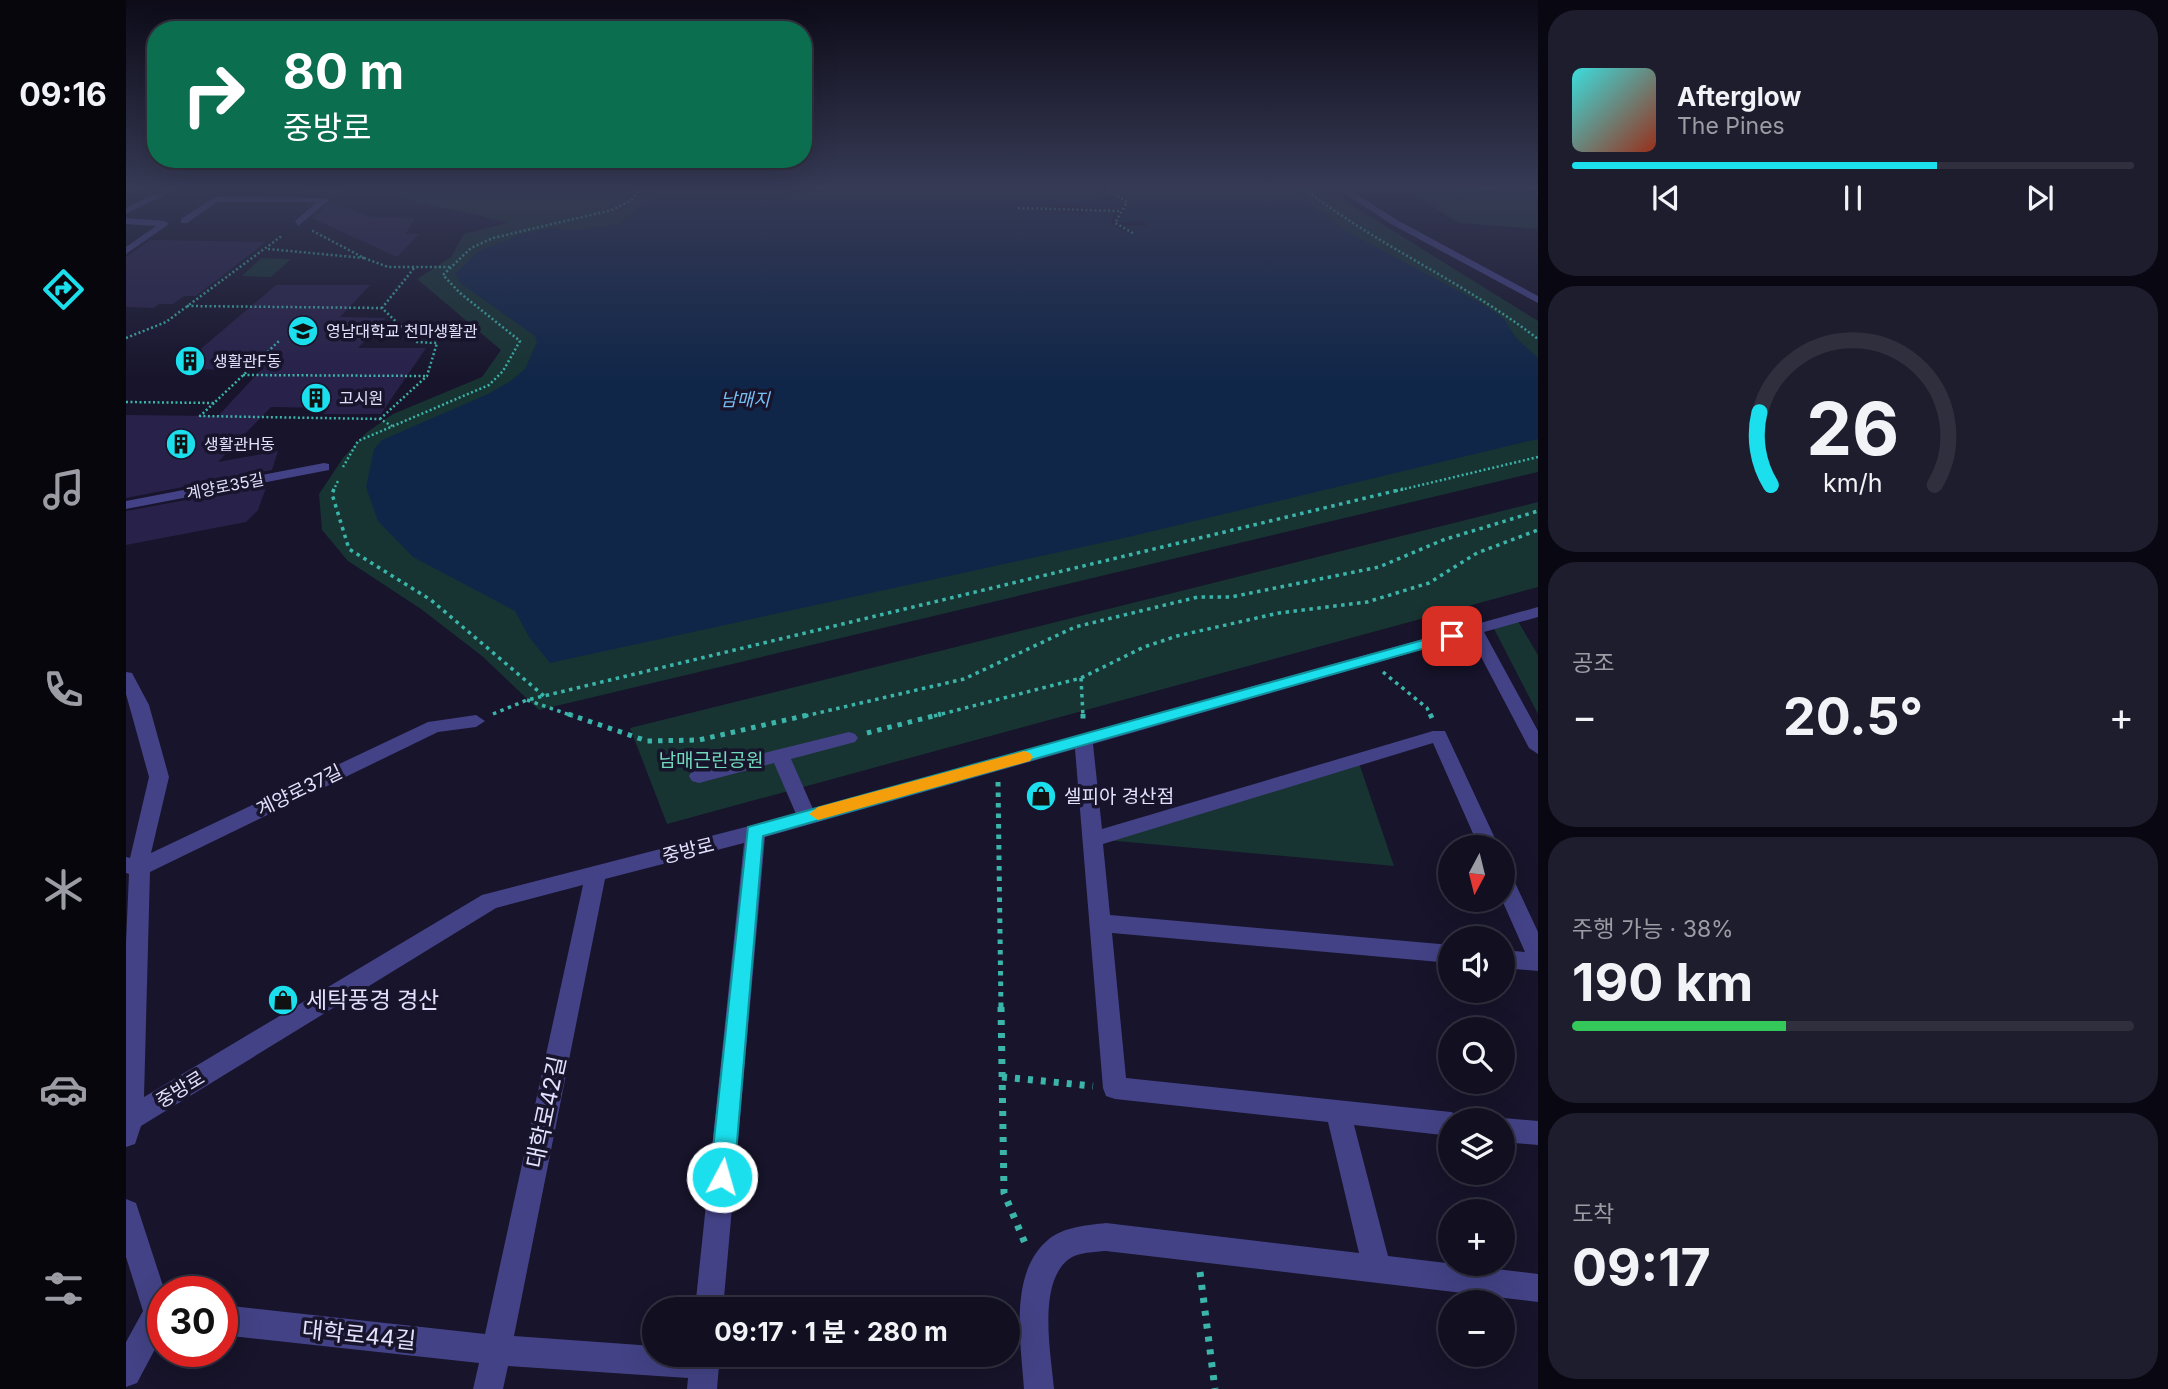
<!DOCTYPE html>
<html lang="ko">
<meta charset="utf-8">
<style>
body{margin:0;font-family:Inter,"Noto Sans KR",sans-serif;background:#1e1d2d;color:#f1f3f6;height:100vh;display:flex;flex-direction:column;font-size:26px;white-space:nowrap}
*{box-sizing:border-box;margin:0}
p{font-size:23px;color:#9c9ca5}
.icon{flex:none;width:38px;height:38px;fill:none;stroke:currentColor;stroke-width:2;stroke-linecap:round;stroke-linejoin:round}
.map{position:relative;flex:1;overflow:hidden}
.side{display:flex;flex-direction:column;gap:10px;padding:10px;background:#090812;width:630px}
.side>*{flex:none}
.guide{position:absolute;left:21px;top:21px;width:665px;height:147px;border-radius:28px;box-shadow:0 7px 28px #0002,0 0 0 2px #302f3e;background:#0b6e4f;color:#fff;overflow:hidden}
.needle{width:46px;rotate:187deg}
.tools{position:absolute;left:1312px;top:835px;display:grid;gap:14px}
.tools a{display:grid;place-items:center;width:77px;height:77px;border-radius:50%;background:#110f20;box-shadow:0 7px 28px #0002,0 0 0 2px #302f3e;font-size:35px}
.speed{position:absolute;left:21px;top:1276px;display:flex;gap:14px;font-size:35px;font-weight:700;text-align:center}
.speed>*{display:grid;place-content:center;width:91px;height:91px;border-radius:50%;background:#110f20;box-shadow:0 7px 28px #0002,0 0 0 2px #302f3e;line-height:1}
.speed .limit{border:10px solid #d22;background:#fff;color:#111}
.pin{position:absolute;display:grid;place-items:center;width:60px;height:60px;color:#fff;margin:-30px;border-radius:14px;box-shadow:0 4px 10px #0006}
.me{position:absolute;width:77px;margin:-38px;rotate:6deg;stroke-linejoin:round;filter:drop-shadow(0 0 5px #0008)}
.turn{display:flex;align-items:center;gap:24px;height:147px;padding:0 21px;font-size:32px}
.turn .icon{width:91px;height:91px;stroke-width:2.5}
.turn b{display:block;font-size:49px;line-height:60px}
.big{font-size:52px;font-weight:700;line-height:1.1}
.side .card{flex:1;display:flex;flex-direction:column;justify-content:center;gap:10px;min-width:0;padding:0 24px;border-radius:28px;background:#1e1d2d}
.side .dial{align-items:center;gap:0}
.dial svg{height:182px;overflow:visible;fill:none;stroke:#302f3e;stroke-width:7;stroke-linecap:round;text-anchor:middle}
.dial text{fill:#f1f3f6;stroke:none}
.song{display:flex;align-items:center;gap:21px}
.cover{width:84px;height:84px;border-radius:10px;background:linear-gradient(135deg,hsl(180 70% 55%),hsl(10 70% 35%))}
.played{height:7px;border-radius:4px;background:linear-gradient(90deg,#1bdfed 65%,#302f3e 65%)}
.keys{display:flex;justify-content:space-around;direction:ltr}
.heat{display:flex;justify-content:space-between;align-items:center;font-size:38px;direction:ltr}
.charge{height:10px;border-radius:5px;background:linear-gradient(90deg,#34c759 38%,#302f3e 0)}
.trip{position:absolute;left:516px;top:1297px;width:378px;height:70px;border-radius:35px;background:#110f20;box-shadow:0 7px 28px #0002,0 0 0 2px #302f3e;font-weight:700;line-height:70px;text-align:center}
main{display:flex;flex:1;min-height:0}
.menu{display:flex;flex-direction:column;width:126px;justify-content:space-around;align-items:center;background:#07060d;color:#9c9ca5}
.menu .icon{width:49px;height:49px}
.menu .current{color:#1bdfed}
.menu b{font-size:32px;color:#f1f3f6}
.map>svg:first-child{display:block}
</style>
<main>
<nav class="menu">
<b>09:16</b>
<svg class="icon current" aria-label="directions" viewBox="0 0 24 24"><path d="M12 3l9 9-9 9-9-9zM9 14v-3h6M13 9l2 2-2 2"/></svg>
<svg class="icon" aria-label="music" viewBox="0 0 24 24"><path d="M9 18V5l10-2v13"/><circle cx="6" cy="18" r="3"/><circle cx="16" cy="16" r="3"/></svg>
<svg class="icon" aria-label="phone" viewBox="0 0 24 24"><path d="M5 4h4l2 5-3 2q2 4 5 5l2-3 5 2v4C11 20 4 13 5 4z"/></svg>
<svg class="icon" aria-label="climate" viewBox="0 0 24 24"><path d="M12 3v18M4 7l16 10M4 17L20 7"/></svg>
<svg class="icon" aria-label="car" viewBox="0 0 24 24"><path d="M5 17H2v-5l4-1 3-4h7l3 4 3 1v5h-3M9 17h6M6 11h13"/><circle cx="7" cy="17" r="2"/><circle cx="17" cy="17" r="2"/></svg>
<svg class="icon" aria-label="filters" viewBox="0 0 24 24"><path d="M4 7h16M4 17h16"/><circle cx="9" cy="7" r="2"/><circle cx="15" cy="17" r="2"/></svg>
</nav>
<div class="map">
<svg width="1412" height="1389" viewBox="0 0 1412 1389">
<rect width="100%" height="100%" fill="#17142b"/>
<!-- green -->
<g fill="#173432">
<path d="M230 186H1195L1412 321V472L413 710 356 656 295 609 222 561 196 530 193 494 217 458 240 433 267 414 356 377 375 350 291 279 325 257 338 234 381 223C331 207 279 204 230 186Z"/>
<path d="M1275 186H1412V229L1333 223Z"/>
<path d="M135 258 165 259 145 277 116 276Z"/>
<path d="M1412 502V587L541 824 504 728Z"/>
<path d="M1390 618 1412 655V714L1366 625Z"/>
<path d="M1232 760 1268 866 968 839Z"/>
</g>
<!-- water -->
<path fill="#102648" d="M534 186H1163L1218 230 1353 302 1378 319 1390 338 1412 358V439L998 538 424 663 403 637 389 611 287 557 252 521 240 487 248 449 256 440 362 394 386 380 399 369 411 342 409 336 334 283 329 274 352 251 398 234 425 228 450 230 494 224Z"/>
<!-- pier -->
<path fill="#17142b" d="M982 190 1004 200 992 223 1016 221 1021 226 994 225 1011 233 997 231 985 223 989 211 959 210 958 213 889 209V206L918 208V205L927 204 992 209 998 203 997 199 973 201 970 197 995 198 980 191Z"/>
<!-- building -->
<g fill="#28214a">
<path d="M180 186H224L205 201 199 195H170Z"/>
<path d="M205 202 245 217 289 218 279 234H293L271 257 186 218Z"/>
<path d="M24 240 140 242 70 296H58L47 304H33L28 308 0 307V257Z"/>
<path d="M150 285H244L214 317 260 318 232 348H300L255 414H197L203 408 145 407 92 462 152 451 146 470 0 498V415L92 416 135 370 51 369Z"/>
<path d="M141 485 132 510 120 522 0 545V511Z"/>
</g>
<g fill="none" stroke-linecap="round" stroke-linejoin="round">
<!-- path-far3 -->
<g stroke="#3bb5aa" stroke-width="2.5" stroke-dasharray="2 2.5" stroke-linecap="butt">
<path d="M1175 186C1249 245 1337 281 1412 339"/>
<path d="M1321 186 1332 192 1379 186"/>
<path d="M1403 186 1412 193"/>
<path d="M0 191 7 186"/>
<path d="M984 191 1001 202 989 223 1007 233"/>
<path d="M892 208 995 211"/>
<path d="M142 249 238 258 185 230"/>
<path d="M238 258 262 267H325"/>
<path d="M61 306 256 308"/>
<path d="M0 338 40 322 157 235"/>
<path d="M117 375 301 376"/>
<path d="M0 402 88 403 153 341"/>
<path d="M88 403 74 416 254 419 266 426"/>
<path d="M254 419 301 376 311 343 291 342 256 308 289 267"/>
<path d="M217 467 232 441 363 385 377 371 394 341 334 293 317 275 345 248 367 238 486 210 504 201 518 186"/>
<path d="M207 491 213 479"/>
<path d="M1270 491 1412 457"/>
</g>
<!-- path-far2 -->
<g stroke="#3bb5aa" stroke-width="3.5" stroke-dasharray="3.5 4.5" stroke-linecap="butt">
<path d="M208 489 206 494 223 549 305 600 418 696"/>
<path d="M1257 672 1301 708 1305 716"/>
<path d="M955 678 957 716"/>
<path d="M401 700 447 716"/>
<path d="M367 714 401 700 1277 489"/>
<path d="M679 716 838 679 949 627 1072 597H1105L1253 567 1317 540 1412 511"/>
<path d="M808 716 955 678 1018 647 1051 636 1153 613 1241 602 1303 583 1351 553 1412 530"/>
</g>
<!-- path-far1 -->
<g stroke="#3bb5aa" stroke-width="5" stroke-dasharray="4.5 6" stroke-linecap="butt">
<path d="M442 714 521 741 573 740 686 714"/>
<path d="M957 714V723"/>
<path d="M1304 714 1306 718"/>
<path d="M741 733 815 714"/>
<path d="M872 782 875 1008"/>
</g>
<!-- path -->
<g stroke="#3bb5aa" stroke-width="7" stroke-dasharray="5 8" stroke-linecap="butt">
<path d="M875 1007 878 1193 901 1248"/>
<path d="M876 1077 967 1086"/>
<path d="M1074 1272 1089 1389"/>
</g>
<!-- minor -->
<g fill="#434286" fill-rule="evenodd">
<path d="M45 186H56L0 214V208Z"/>
<path d="M1208 186H1218L1271 220 1412 296V303L1265 224Z"/>
<path d="M89 197 199 198 203 200 172 226 169 221 191 202H91L61 223H55V219Z"/>
<path d="M0 218 39 221 43 224 0 254V247L30 226 0 224Z"/>
<path d="M198 463 203 464V470L0 509V501Z"/>
<path d="M1412 607V617L1358 632 1412 731V754L1403 748 1344 636 967 744 976 829 1307 731H1319L1373 847H1353L1307 743 977 844 984 915 1325 945V963L986 933 1000 1078 1325 1112 1334 1116 1336 1120H1325V1136L1228 1125 1262 1256 1412 1274V1302L980 1251C969 1252 952 1252 943 1259 911 1283 925 1354 928 1389H898C895 1343 882 1272 923 1239 938 1227 961 1225 980 1223L1233 1253 1202 1122 989 1099 980 1096 977 1088 949 749 639 837 597 1309H569L618 843 479 879 388 1336 528 1346V1354H594L591 1389H561L562 1378 382 1366 377 1389H347L353 1363 96 1335V1305L359 1334 457 885 370 908 15 1126 9 1144 0 1147V943L3 874 0 873V857L4 858 23 777 0 694V672L6 673 23 705 43 777 25 853 302 722 350 715 359 721 350 727 312 732 24 872 18 1097 356 895 670 814 648 763 573 783 566 781 563 776 566 771 723 732 729 734 732 738 729 742 665 759 687 809Z"/>
<path d="M1377 870 1384 872 1412 932V971L1377 968V950L1399 952 1376 900Z"/>
<path d="M1377 1118 1412 1121V1145L1377 1142V1120H1372Z"/>
<path d="M0 1199 10 1203 39 1292H37V1334L11 1383 0 1387V1342L17 1311 0 1257Z"/>
</g>
</g>
<!-- sky -->
<linearGradient id="sky" x2="0" y2="1"><stop stop-color="#0d0b18"/><stop offset="0.49" stop-color="#363a55"/><stop offset="1" stop-color="#363a55" stop-opacity="0"/></linearGradient>
<rect width="1412" height="381" fill="url(#sky)"/>
<!-- route -->
<path fill="#1bdfed" stroke="#12919a" stroke-width="2" d="M1326 632 1331 633V639L637 836 608 1177 604 1185 596 1188 587 1185 584 1177 622 827Z"/>
<!-- slow -->
<path fill="#f59e0b" d="M898 751 904 753 907 757 904 761 692 820 683 814 692 807Z"/>
<!-- icons -->
<defs>
<g id="university-disc" transform="scale(1.575)"><circle r="9.5" fill="#1bdfed" stroke="#17142b"/><path d="M0-5L7-2L0 1L-7-2ZM-4 1L0 2.5L4 1V4Q0 6-4 4Z" fill="#111"/></g>
<g id="building-disc" transform="scale(1.575)"><circle r="9.5" fill="#1bdfed" stroke="#17142b"/><path d="M-4-6H4V6H1V3H-1V6H-4ZM-2.5-4.3h1.7v1.8h-1.7ZM.8-4.3h1.7v1.8H.8ZM-2.5-1h1.7V.8h-1.7ZM.8-1h1.7V.8H.8Z" fill="#111"/></g>
<g id="shop-disc" transform="scale(1.575)"><circle r="9.5" fill="#1bdfed" stroke="#17142b"/><path d="M-5-2.5h2.3a2.7 3.5 0 0 1 5.4 0H5L5.5 6h-11ZM-1.5-2.5h3a1.5 2.3 0 0 0-3 0Z" fill="#111"/></g>
</defs>
<g fill-rule="evenodd">
<use href="#university-disc" x="177" y="331"/>
<use href="#building-disc" x="64" y="361"/>
<use href="#building-disc" x="190" y="398"/>
<use href="#building-disc" x="55" y="444"/>
<use href="#shop-disc" x="915" y="796"/>
<use href="#shop-disc" x="157" y="1000"/>
</g>
<g text-anchor="middle" stroke-width="7" stroke-linejoin="round" paint-order="stroke">
<!-- far-poi labels -->
<g font-size="16" fill="#e2e0fd" stroke="#17142b" text-anchor="start">
<text x="200" y="337">영남대학교 천마생활관</text>
<text x="87" y="367">생활관F동</text>
<text x="213" y="404">고시원</text>
<text x="78" y="450">생활관H동</text>
</g>
<!-- far-street labels -->
<g font-size="16" fill="#e2e0fd" stroke="#17142b">
<text transform="translate(99 486) rotate(-11)" y="6">계양로35길</text>
</g>
<!-- far-water labels -->
<g font-size="18" font-style="italic" fill="#76bef4" stroke="#17142b">
<text x="619" y="406">남매지</text>
</g>
<!-- park labels -->
<g font-size="19" fill="#70d9bb" stroke="#17142b">
<text x="585" y="767">남매근린공원</text>
</g>
<!-- street labels -->
<g font-size="19" fill="#e2e0fd" stroke="#17142b">
<text transform="translate(173 790) rotate(-26)" y="7">계양로37길</text>
<text transform="translate(562 850) rotate(-14)" y="7">중방로</text>
<text transform="translate(54 1089) rotate(-31)" y="7">중방로</text>
</g>
<!-- poi labels -->
<g font-size="19" fill="#e2e0fd" stroke="#17142b" text-anchor="start">
<text x="938" y="803">셀피아 경산점</text>
</g>
<!-- near-poi labels -->
<g font-size="23" fill="#e2e0fd" stroke="#17142b" text-anchor="start">
<text x="180" y="1008">세탁풍경 경산</text>
</g>
<!-- near-street labels -->
<g font-size="23" fill="#e2e0fd" stroke="#17142b">
<text transform="translate(420 1112) rotate(-78)" y="8">대학로42길</text>
<text transform="translate(233 1335) rotate(6)" y="8">대학로44길</text>
</g>
</g>
</svg>
<div class="tools">
<a><svg class="needle" viewBox="-14 -14 28 28"><path d="M0-13l5 13h-10z" fill="#e53935"/><path d="M0 13l5-13h-10z" fill="#9c9ca5"/></svg></a>
<a><svg class="icon" aria-label="sound" viewBox="0 0 24 24"><path d="M4 9h4l5-4v14l-5-4H4zM17 9q2 3 0 6"/></svg></a>
<a><svg class="icon" aria-label="search" viewBox="0 0 24 24"><circle cx="10" cy="10" r="6"/><path d="M15 15l6 6"/></svg></a>
<a><svg class="icon" aria-label="layers" viewBox="0 0 24 24"><path d="M12 4l9 5-9 5-9-5zM3 14l9 5 9-5"/></svg></a>
<a>+</a>
<a>−</a>
</div>
<div class="speed"><div class="limit">30</div></div>
<div class="pin" style="left:1326px;top:636px;background:#d93025"><svg class="icon" aria-label="arrive" viewBox="0 0 24 24"><path d="M6 21V4h12l-3 4 3 4H6"/></svg></div>
<svg class="me" style="left:596px;top:1177px" viewBox="-20 -20 40 40"><circle r="17" fill="#1bdfed" stroke="#fff" stroke-width="3"/><path d="M0-11L8 9 0 5-8 9z" fill="#fff"/></svg>
<div class="trip">09:17 · 1 분 · 280 m</div>
<div class="guide">
<div class="turn"><svg class="icon" aria-label="right" viewBox="0 0 24 24"><path d="M7 20v-9h11M14 6l5 5-5 5"/></svg><div><b>80 m</b>중방로</div></div>
</div>
</div>
<section class="side">
<div class="card">
<div class="song"><i class="cover"></i><div><b>Afterglow</b><p>The Pines</p></div></div>
<div class="played"></div>
<div class="keys"><svg class="icon" aria-label="previous" viewBox="0 0 24 24"><path d="M18 5L8 12l10 7zM5 5v14"/></svg><svg class="icon" aria-label="pause" viewBox="0 0 24 24"><path d="M8 5v14M16 5v14"/></svg><svg class="icon" aria-label="next" viewBox="0 0 24 24"><path d="M6 5l10 7-10 7zM19 5v14"/></svg></div>
</div>
<div class="card dial"><svg viewBox="0 0 100 80">
<path d="M14 69A42 42 0 1 1 86 69"/>
<path d="M14 69A42 42 0 0 1 9 37" stroke="#1bdfed"/>
<text x="50" y="56" font-size="32" font-weight="700">26</text>
<text x="50" y="72" font-size="11">km/h</text>
</svg></div>
<div class="card"><p>공조</p>
<div class="heat"><a>−</a><b class="big">20.5°</b><a>+</a></div>
</div>
<div class="card"><p>주행 가능 · 38%</p><b class="big">190 km</b><div class="charge"></div></div>
<div class="card"><p>도착</p><b class="big">09:17</b></div>
</section>
</main>
